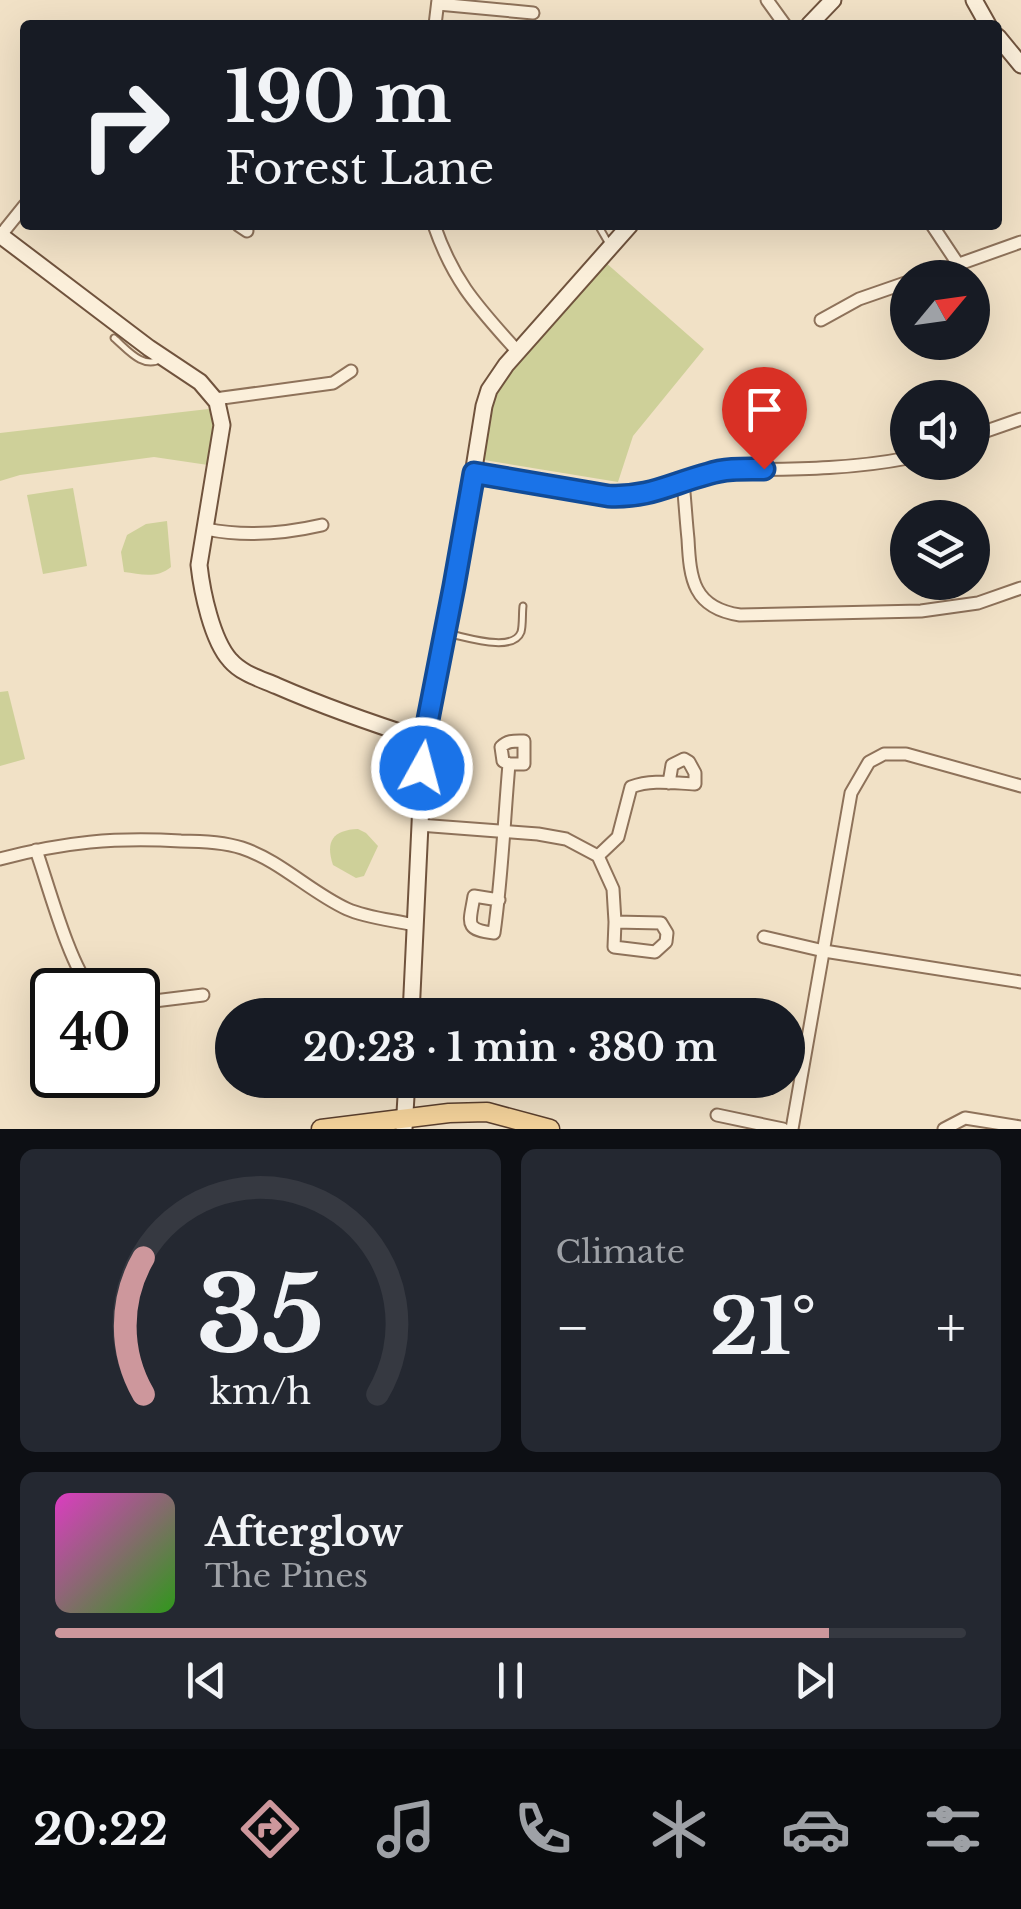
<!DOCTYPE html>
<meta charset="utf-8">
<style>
body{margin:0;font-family:"Libre Baskerville",serif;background:#242831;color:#f1f3f6;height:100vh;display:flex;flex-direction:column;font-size:38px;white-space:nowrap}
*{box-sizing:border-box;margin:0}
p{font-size:32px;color:#9ea1a6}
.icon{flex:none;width:55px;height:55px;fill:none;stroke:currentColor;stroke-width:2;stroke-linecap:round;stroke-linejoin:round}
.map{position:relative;height:1129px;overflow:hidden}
.panel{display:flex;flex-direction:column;gap:20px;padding:20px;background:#0d0f14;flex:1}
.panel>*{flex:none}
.hud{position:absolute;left:20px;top:20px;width:982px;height:210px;border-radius:10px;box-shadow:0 10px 40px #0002;background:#171b24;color:#f1f3f6;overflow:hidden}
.needle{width:65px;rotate:61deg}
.fabs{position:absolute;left:890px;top:260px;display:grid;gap:20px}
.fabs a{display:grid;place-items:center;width:100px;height:100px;border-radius:50%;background:#171b24;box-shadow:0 10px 40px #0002;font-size:50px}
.speed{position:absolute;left:30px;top:968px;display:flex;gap:20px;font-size:50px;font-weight:700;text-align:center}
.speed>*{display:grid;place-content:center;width:130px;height:130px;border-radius:50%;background:#171b24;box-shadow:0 10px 40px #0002;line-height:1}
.speed .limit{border:5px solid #111;border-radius:15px;background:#fff;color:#111}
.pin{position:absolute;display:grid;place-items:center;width:85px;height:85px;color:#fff;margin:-102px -42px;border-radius:50% 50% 50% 0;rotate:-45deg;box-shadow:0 0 10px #0007}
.pin .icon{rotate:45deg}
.me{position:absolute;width:110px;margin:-55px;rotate:7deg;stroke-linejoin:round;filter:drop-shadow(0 0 8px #0008)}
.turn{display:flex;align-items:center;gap:35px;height:210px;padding:0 40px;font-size:45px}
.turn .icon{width:130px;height:130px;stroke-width:2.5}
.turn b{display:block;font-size:70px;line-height:85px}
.big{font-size:75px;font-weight:700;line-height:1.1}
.panel .card{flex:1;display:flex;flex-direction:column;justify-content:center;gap:15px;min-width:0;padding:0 35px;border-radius:15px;background:#242831}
.panel .dial{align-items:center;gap:0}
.dial svg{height:260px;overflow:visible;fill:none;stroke:#363941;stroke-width:7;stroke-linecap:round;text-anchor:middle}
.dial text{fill:#f1f3f6;stroke:none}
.song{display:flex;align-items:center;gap:30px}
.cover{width:120px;height:120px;border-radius:15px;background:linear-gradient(135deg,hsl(310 70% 55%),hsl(110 70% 35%))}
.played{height:10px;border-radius:5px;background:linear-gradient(90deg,#cd979c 85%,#363941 85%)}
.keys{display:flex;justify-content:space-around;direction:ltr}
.heat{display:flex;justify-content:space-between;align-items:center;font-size:55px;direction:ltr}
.panel .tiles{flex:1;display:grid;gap:20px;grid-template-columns:1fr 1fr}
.card:last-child{grid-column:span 2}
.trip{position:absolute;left:215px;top:998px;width:590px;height:100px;border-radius:50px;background:#171b24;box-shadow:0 10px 40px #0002;font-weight:700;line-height:100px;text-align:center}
.dock{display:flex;height:160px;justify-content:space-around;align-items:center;background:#090b0e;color:#9ea1a6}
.dock .icon{width:70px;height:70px}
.dock .selected{color:#cd979c}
.dock b{font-size:45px;color:#f1f3f6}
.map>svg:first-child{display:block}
</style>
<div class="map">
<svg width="1021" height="1129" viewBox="0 0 1021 1129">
<rect width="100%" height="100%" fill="#f1e1c6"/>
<!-- green -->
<g fill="#ced099">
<path d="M605 262 704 349 633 436 618 482 484 460 497 384Z"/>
<path d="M217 408 208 465 154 457 20 475 0 481V433Z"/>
<path d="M73 488 87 566 43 574 27 495Z"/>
<path d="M167 521 171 567C157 579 140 574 124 572L121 552 127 535 146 524Z"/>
<path d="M8 691 25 759 0 766V692Z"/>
<path d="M358 829 366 833 378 846 364 876 356 878 333 865C325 841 333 830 358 829Z"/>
</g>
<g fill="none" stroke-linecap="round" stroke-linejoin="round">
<!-- lane casing -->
<g stroke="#8e725a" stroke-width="9">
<g id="lane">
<path d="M598 225 609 244"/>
<path d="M114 338C127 349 143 370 161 359"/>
<path d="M450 634C466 637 513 653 521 632 523 625 522 614 523 606"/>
</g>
</g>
<!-- street casing -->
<g stroke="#8e725a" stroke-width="15">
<g id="street">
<path d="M767 0 785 25"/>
<path d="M438 4 533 13"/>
<path d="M435 25 438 0"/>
<path d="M238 225 247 231"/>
<path d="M434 225C454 283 478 307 518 352"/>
<path d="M932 225 958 264"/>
<path d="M0 236 25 205"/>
<path d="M920 278 1021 242"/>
<path d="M821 320 859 299 908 282"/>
<path d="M215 399 333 383 351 371"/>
<path d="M972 436 1021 419"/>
<path d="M474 473 607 496C653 499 683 478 726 470 788 469 847 470 908 458"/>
<path d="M683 482C685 501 686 520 688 539 690 579 693 608 740 615L921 611 978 603 1021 588"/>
<path d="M206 529C245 537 283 534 322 525"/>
<path d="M419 825 538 834 566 839 598 856 613 889 615 922 661 923 667 933 666 942 655 952 614 947 615 922"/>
<path d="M36 850C48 884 70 967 92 990"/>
<path d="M598 856 618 837 631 787C652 779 673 783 695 784V773L689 762 684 759 672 765 669 783"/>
<path d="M0 859C64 842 115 837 181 841 201 841 223 842 242 848 281 861 310 892 347 909 367 918 393 920 414 925"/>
<path d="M499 900 474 896C470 922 463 930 494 933 502 877 504 821 509 764L503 761 501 747C508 740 515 741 524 741V764H509"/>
<path d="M764 937 824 951 1021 982"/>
<path d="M138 1003 203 995"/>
<path d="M717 1115 783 1129"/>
<path d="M792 1129 851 793 869 762 884 754H906L1021 786"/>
<path d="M944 1129 965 1118 1021 1127"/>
</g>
</g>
<!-- secondary casing -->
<g stroke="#70533d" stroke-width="19">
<g id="secondary">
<path d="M974 0 988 25"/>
<path d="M809 25 833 0"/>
<path d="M998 37 1021 65"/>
<path d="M0 235 149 348 200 382 217 402 222 425 199 565C202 592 212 640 230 660 242 674 261 679 277 686 325 707 374 724 424 740"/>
<path d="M411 1015 424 740 455 586 484 406 489 390 506 365 630 225"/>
<path d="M404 1129 407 1080"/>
</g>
</g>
<!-- primary casing -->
<g stroke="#5c402e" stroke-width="21">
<path id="primary" d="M321 1129 449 1113 487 1112 550 1129"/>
</g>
<!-- lane -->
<use href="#lane" stroke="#fbefda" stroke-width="5"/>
<!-- street -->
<use href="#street" stroke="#fbefda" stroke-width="11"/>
<!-- secondary -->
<use href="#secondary" stroke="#fbefda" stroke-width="15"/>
<!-- primary -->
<use href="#primary" stroke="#f6d49c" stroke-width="18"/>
</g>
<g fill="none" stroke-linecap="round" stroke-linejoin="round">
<!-- route casing -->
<g stroke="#114b97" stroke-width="25">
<path id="route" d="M422 768 424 740 454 586 474 473 608 496C649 498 670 484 708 474 726 468 745 469 764 469"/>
</g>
<!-- route -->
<use href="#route" stroke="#1a73e8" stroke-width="18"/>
</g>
</svg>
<div class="fabs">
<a><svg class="needle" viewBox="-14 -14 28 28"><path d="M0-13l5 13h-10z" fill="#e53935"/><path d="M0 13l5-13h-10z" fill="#9ea1a6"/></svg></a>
<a><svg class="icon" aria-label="sound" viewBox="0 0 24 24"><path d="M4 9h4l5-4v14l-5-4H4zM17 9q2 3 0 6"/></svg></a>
<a><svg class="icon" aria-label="layers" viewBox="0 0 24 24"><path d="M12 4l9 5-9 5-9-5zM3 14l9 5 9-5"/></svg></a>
</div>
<div class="speed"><div class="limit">40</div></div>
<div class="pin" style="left:764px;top:469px;background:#d93025"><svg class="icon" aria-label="arrive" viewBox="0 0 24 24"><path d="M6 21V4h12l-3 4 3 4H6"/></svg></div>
<svg class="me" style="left:422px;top:768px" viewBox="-20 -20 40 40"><circle r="17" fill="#1a73e8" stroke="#fff" stroke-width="3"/><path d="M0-11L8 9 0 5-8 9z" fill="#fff"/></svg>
<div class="trip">20:23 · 1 min · 380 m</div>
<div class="hud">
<div class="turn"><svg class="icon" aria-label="right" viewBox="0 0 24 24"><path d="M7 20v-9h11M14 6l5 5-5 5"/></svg><div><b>190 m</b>Forest Lane</div></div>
</div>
</div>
<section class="panel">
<div class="tiles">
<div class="card dial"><svg viewBox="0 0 100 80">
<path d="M14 69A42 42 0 1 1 86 69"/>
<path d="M14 69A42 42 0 0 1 14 27" stroke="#cd979c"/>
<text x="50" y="56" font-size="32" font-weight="700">35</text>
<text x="50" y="72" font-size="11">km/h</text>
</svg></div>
<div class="card"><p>Climate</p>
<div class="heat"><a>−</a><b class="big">21°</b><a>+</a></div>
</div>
<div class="card">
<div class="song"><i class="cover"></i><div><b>Afterglow</b><p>The Pines</p></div></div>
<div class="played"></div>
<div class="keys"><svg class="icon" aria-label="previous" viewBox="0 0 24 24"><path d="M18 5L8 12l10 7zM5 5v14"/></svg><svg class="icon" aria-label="pause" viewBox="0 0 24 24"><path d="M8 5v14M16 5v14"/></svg><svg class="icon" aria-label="next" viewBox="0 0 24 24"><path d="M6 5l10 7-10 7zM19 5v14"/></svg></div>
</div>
</div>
</section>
<nav class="dock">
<b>20:22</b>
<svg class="icon selected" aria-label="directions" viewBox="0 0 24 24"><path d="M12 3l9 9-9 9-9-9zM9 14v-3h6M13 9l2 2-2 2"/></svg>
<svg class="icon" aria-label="music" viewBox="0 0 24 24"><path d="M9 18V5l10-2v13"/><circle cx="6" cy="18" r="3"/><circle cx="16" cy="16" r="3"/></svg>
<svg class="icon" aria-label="phone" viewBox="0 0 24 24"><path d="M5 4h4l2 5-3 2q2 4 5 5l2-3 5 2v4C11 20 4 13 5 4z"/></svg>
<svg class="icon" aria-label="climate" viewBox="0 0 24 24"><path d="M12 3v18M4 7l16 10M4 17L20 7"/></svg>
<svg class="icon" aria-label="car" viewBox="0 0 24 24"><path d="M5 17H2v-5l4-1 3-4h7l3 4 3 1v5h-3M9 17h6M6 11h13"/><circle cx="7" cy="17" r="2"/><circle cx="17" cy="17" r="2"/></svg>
<svg class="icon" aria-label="filters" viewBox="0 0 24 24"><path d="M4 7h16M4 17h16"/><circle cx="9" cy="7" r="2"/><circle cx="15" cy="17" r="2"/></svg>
</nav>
